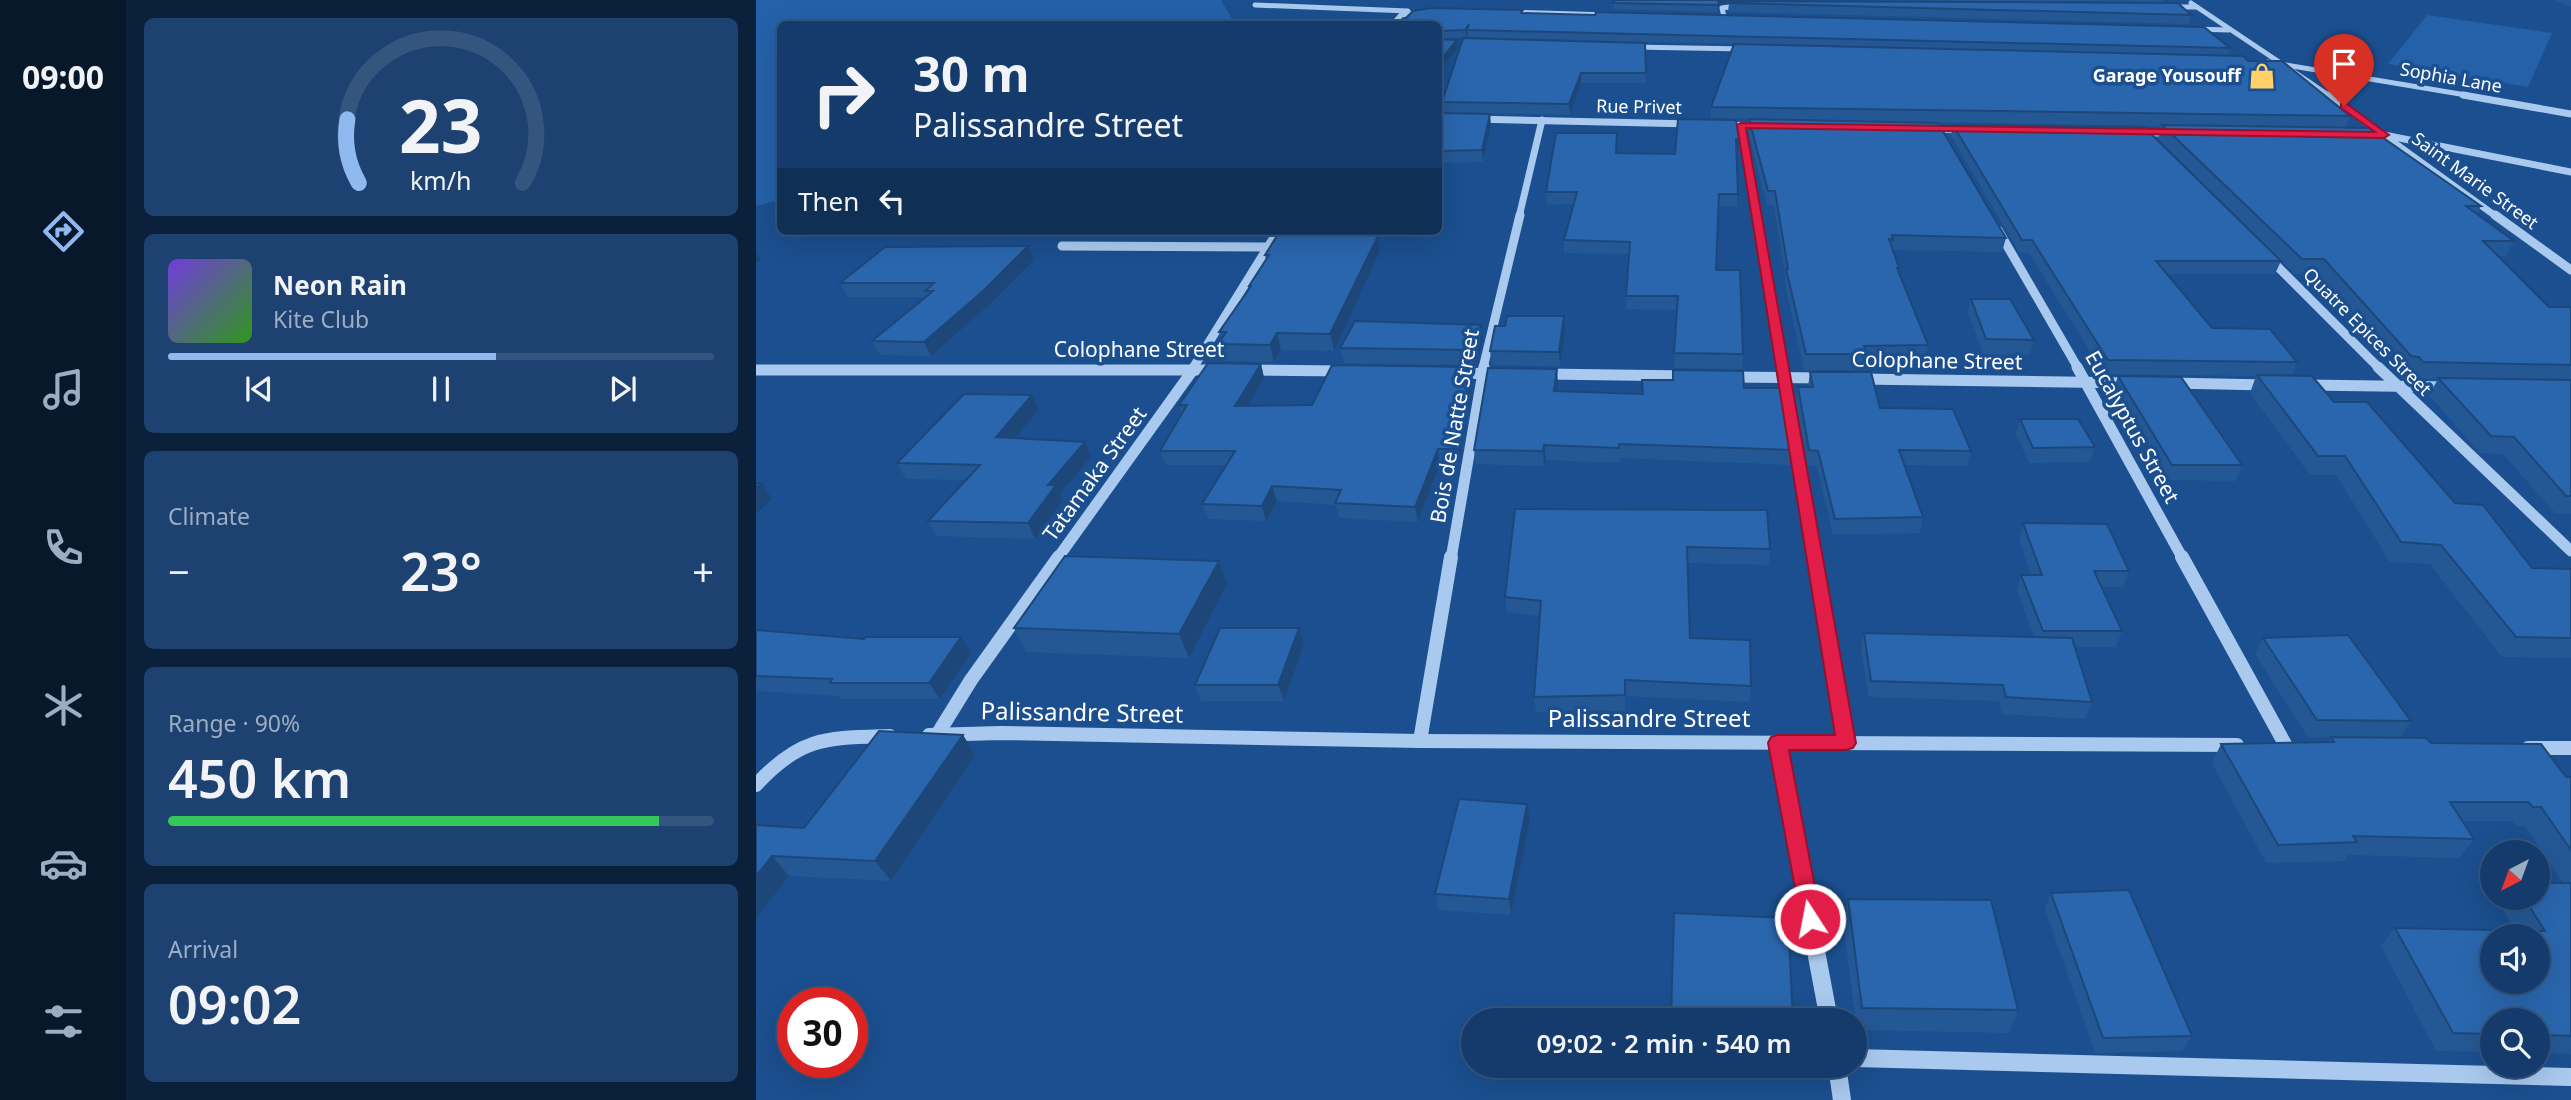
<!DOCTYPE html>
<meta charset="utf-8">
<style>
body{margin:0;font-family:"Noto Sans",sans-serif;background:#1d4271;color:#f1f3f6;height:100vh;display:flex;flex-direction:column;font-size:26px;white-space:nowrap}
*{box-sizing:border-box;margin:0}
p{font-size:23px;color:#9dadc1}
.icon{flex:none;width:38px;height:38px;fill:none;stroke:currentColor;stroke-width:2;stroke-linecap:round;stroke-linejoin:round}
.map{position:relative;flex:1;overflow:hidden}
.sheet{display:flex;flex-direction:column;gap:18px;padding:18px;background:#0b203b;width:630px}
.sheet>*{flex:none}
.top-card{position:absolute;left:21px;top:21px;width:665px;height:214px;border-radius:10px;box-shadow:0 7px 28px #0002,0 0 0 2px #33557e;background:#143b6b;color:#f1f3f6;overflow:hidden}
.needle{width:46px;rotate:221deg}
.buttons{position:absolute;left:1724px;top:840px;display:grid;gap:14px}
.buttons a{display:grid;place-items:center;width:70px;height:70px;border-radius:50%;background:#143b6b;box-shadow:0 7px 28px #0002,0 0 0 2px #33557e;font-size:35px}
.speed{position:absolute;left:21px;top:987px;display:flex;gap:14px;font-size:35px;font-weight:700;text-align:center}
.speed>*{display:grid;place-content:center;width:91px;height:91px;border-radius:50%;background:#143b6b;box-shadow:0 7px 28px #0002,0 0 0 2px #33557e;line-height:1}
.speed .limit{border:10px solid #d22;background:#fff;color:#111}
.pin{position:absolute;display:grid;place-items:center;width:60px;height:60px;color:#fff;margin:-72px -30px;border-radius:50% 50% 50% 0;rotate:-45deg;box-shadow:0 0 7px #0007}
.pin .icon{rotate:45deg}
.me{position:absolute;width:77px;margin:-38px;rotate:349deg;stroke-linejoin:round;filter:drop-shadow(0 0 5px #0008)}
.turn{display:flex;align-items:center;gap:24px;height:147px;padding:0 21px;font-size:32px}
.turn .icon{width:91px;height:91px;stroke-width:2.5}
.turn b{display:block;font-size:49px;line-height:60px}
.then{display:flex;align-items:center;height:66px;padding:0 21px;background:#0003;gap:14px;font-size:26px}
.big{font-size:52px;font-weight:600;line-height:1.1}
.sheet .card{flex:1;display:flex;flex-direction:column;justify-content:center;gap:10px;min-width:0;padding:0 24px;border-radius:10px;background:#1d4271}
.sheet .dial{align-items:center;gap:0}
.dial svg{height:182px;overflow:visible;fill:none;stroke:#33557e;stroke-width:7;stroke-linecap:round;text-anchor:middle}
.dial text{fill:#f1f3f6;stroke:none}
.song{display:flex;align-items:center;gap:21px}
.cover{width:84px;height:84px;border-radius:10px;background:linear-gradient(135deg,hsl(260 70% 55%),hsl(110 70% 35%))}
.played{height:7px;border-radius:4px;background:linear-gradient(90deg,#90b9f0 60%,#33557e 60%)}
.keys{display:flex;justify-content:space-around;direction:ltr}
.heat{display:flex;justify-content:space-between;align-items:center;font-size:38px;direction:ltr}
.charge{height:10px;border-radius:5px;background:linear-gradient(90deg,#34c759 90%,#33557e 0)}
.trip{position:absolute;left:705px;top:1008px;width:406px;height:70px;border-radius:35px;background:#143b6b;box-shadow:0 7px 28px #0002,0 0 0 2px #33557e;font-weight:600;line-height:70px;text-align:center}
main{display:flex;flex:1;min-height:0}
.dock{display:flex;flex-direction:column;width:126px;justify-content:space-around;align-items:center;background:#08182b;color:#9dadc1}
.dock .icon{width:49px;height:49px}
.dock .active{color:#90b9f0}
.dock b{font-size:32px;color:#f1f3f6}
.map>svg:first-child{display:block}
</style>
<main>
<nav class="dock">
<b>09:00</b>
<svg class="icon active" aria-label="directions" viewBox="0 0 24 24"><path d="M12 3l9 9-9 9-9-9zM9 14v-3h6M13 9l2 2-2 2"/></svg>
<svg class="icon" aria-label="music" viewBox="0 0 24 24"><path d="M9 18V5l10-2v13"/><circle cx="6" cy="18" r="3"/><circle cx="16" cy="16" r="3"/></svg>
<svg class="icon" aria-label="phone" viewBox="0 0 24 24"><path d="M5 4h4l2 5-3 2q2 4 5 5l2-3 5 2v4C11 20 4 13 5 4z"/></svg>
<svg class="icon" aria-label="climate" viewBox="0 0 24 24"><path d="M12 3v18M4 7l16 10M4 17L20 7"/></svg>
<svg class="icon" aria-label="car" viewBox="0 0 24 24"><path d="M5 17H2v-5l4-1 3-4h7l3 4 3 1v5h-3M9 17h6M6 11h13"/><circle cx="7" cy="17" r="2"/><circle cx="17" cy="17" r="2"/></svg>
<svg class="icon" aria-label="filters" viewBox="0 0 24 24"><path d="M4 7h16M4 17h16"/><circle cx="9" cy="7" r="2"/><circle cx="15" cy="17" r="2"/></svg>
</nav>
<section class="sheet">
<div class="card dial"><svg viewBox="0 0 100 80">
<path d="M14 69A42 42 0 1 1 86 69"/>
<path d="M14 69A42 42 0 0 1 9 41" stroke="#90b9f0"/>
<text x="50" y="56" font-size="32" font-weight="700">23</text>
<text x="50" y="72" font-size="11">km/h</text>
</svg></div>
<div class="card">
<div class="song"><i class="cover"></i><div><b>Neon Rain</b><p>Kite Club</p></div></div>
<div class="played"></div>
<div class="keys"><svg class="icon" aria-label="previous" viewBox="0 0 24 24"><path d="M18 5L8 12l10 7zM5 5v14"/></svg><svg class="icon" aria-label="pause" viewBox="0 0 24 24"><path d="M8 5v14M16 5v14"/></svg><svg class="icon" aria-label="next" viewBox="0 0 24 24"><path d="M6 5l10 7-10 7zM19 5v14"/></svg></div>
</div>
<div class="card"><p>Climate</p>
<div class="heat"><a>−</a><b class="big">23°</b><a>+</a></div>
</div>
<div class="card"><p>Range · 90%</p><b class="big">450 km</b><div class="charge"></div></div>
<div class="card"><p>Arrival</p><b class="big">09:02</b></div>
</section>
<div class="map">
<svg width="1815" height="1100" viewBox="0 0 1815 1100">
<rect width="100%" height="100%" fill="#1b4f8f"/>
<!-- green -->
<g fill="#2461a8">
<path d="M0 0H465L479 24H24V200L0 206Z"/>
<path d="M1671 15 1796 33 1772 87 1632 64Z"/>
</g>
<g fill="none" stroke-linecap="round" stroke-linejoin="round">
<!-- minor-far5 -->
<g stroke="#a9c9ee" stroke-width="5">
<path d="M1435 3 1574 96"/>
<path d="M499 5 652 11"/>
<path d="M1410 7H1441"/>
<path d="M753 12 854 15"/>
<path d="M968 17 966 8 989 5"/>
<path d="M637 24 645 15 672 11"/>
<path d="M1435 29 1473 30"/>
<path d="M875 47 990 49"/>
<path d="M1512 62 1716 96"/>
</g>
<!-- minor-far4 -->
<g stroke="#a9c9ee" stroke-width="7">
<path d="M1572 95 1741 217"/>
<path d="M1707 95 1815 114"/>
<path d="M718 119 938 124"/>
<path d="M966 125 1008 126"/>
<path d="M985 126 1000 217"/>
<path d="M1169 129 1211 130"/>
<path d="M1379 133H1420"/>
<path d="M1607 135H1628L1815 172"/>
<path d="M763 217 786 120"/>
</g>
<!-- minor-far3 -->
<g stroke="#a9c9ee" stroke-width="9">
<path d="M1000 215 1026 368"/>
<path d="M1739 215 1815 270"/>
<path d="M1242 230 1322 368"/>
<path d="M306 246 512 247"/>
<path d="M1512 257 1623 368"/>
<path d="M437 368 522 231"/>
<path d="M727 368 764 215"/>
</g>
<!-- minor-far2 -->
<g stroke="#a9c9ee" stroke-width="11">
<path d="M1026 367 1059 559"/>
<path d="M1321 367 1427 559"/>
<path d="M1622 367 1815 551"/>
<path d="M0 370H462"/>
<path d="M490 370 588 371"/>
<path d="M700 373 745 374"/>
<path d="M788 374 934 376"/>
<path d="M973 377 1067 378"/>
<path d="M1103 379 1375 383"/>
<path d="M1414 383 1512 385"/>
<path d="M1551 385 1694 387"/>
<path d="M301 559 439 367"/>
<path d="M695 559 728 367"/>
</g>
<!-- minor-far1 -->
<g stroke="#a9c9ee" stroke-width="14">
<path d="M1058 557 1090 743"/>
<path d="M1426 557 1530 746"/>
<path d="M173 735 245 733 664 741 1481 745"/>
<path d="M181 735 215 680 303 557"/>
<path d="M664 741 695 557"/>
<path d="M1021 743 1031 799"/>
<path d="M1772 748H1815"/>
<path d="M0 785C45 736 71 738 134 736"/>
</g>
<!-- minor -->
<g stroke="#a9c9ee" stroke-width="18">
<path d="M1031 797 1073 1020"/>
<path d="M1099 1058 1815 1077"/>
<path d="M1081 1066 1086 1100"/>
</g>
</g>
<!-- wall -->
<g fill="#245895">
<path d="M1038 0H1407V2Z"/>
<path d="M1798 0H1815V7Z"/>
<path d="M857 3 963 4 961 12 858 9Z"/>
<path d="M973 3 1435 15 1433 24 972 12Z"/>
<path d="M767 13 1474 48 1471 56 1492 61 1594 116 1590 127 1725 206 1721 214 1758 241 1750 256H1743L1793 307H1815V514L1799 513 1747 454 1724 453 1673 395 1682 379 1659 378 1654 373H1647L1561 275 1539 274 1402 139 1406 126 998 119 1250 238 1246 252 1137 250 1143 268V273L1172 345 1170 361 1110 362 1109 370H1048L1029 284V275L1018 205H1011L992 132 993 119 955 118V107L978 44 712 37V35L710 37 682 39V24Z"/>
<path d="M889 43 890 83H825L814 115 687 112 686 102Z"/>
<path d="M682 113 735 125 727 162 682 163Z"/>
<path d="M1197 125 1525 261 1519 274H1410L1456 328 1541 362 1536 375 1578 402 1776 568 1815 569V658L1746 657 1674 564 1634 562 1580 475H1554L1494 393 1500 376 1348 374 1273 253 1263 252 1195 136Z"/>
<path d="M981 151V206H963L960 270 987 354 986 369 918 368 921 310 870 309V296L873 254 808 253V240L817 204 791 205 790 192 861 153 919 154 983 151Z"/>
<path d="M524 231H627L622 241 624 251 578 351 525 350 518 362 467 361 462 344 465 339 463 332 493 289V286L510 260 509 255Z"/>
<path d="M278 260 233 305 175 356 124 355 116 341 170 297H92L84 283Z"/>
<path d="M1215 299 1278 340 1274 355 1227 354 1212 312Z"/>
<path d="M808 316 809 330 804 366 736 365 734 351 749 326Z"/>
<path d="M727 339 720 365 588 363 584 348Z"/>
<path d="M505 364 508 378 492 406 556 405 715 367 717 381 703 464H684L662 522 583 518 580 505 521 501 510 521 452 519 446 504 470 465H410L404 451 426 414 423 405Z"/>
<path d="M1054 372 1124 408 1215 451 1211 466 1149 465 1167 517 1164 533 1077 535 1061 466H1051L1040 402 1042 387H1052Z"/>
<path d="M1362 376 1486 465 1480 481 1411 480 1357 391Z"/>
<path d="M802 383 801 391 887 394 988 388 1036 450 1034 465 864 458 863 463 790 460 788 466 720 464 718 450Z"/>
<path d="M283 410 259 438 329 442 335 457 304 494 307 500 279 539 180 536 172 521 210 480 150 479 141 463Z"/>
<path d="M1264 419 1339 447 1334 462 1273 463 1260 434Z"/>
<path d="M759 509 1014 549 1013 565 931 563 934 638 995 686 993 702 869 696V711L780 712 778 697 784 616 751 612 749 597Z"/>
<path d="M1267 523 1373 571 1367 587H1346L1366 631 1360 647H1318L1336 702 1329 719 1246 714 1243 701 1113 697 1105 649 1108 633 1278 637 1261 591 1265 575H1275L1263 539Z"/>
<path d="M463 561 471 584 433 658 270 652 258 628Z"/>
<path d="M0 630 108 639 205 637 215 653 184 699H85L83 696 0 691Z"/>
<path d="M1507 638 1655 721 1644 737H1552L1499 654Z"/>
<path d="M548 645 528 701H445L439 685Z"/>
<path d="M207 735 219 755 135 881 33 876 0 919V825L48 828Z"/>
<path d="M1575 737 1675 743 1810 777H1815V1054L1782 1053V1020H1736V1052L1680 1051 1625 946 1639 928 1760 930 1741 901 1744 898H1782L1807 883 1769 826H1761L1757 821H1706L1718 839 1703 858 1592 855 1588 861 1510 863 1456 763 1465 744 1572 742Z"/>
<path d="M771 804 774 820 755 915 683 910 679 894Z"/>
<path d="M1295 893 1436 1036 1426 1051 1339 1053 1289 909Z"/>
<path d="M1092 899 1262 1010 1253 1033 1101 1030 1087 922Z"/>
</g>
<!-- shaded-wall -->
<g fill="#1d4779">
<path d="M963 0H980L963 4 961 12Z"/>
<path d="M713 24 711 30 712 35 710 37 709 30Z"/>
<path d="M701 40 702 48 682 73V63Z"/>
<path d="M825 73V83L814 115 813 104Z"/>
<path d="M734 114 735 125 727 162 726 150Z"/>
<rect x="980" y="139" width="3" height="12"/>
<path d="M617 231H627L622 241 624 251 578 351 574 334Z"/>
<path d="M272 246 278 260 233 305 175 356 168 342Z"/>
<path d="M0 252 5 260 0 263Z"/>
<path d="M808 316 809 330 804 366 803 352Z"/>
<path d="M725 325 727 339 720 365 718 350Z"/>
<path d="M521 333 525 350 518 362 514 345Z"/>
<path d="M505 364 508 378 484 420 479 406Z"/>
<path d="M715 367 717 381 703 464 701 449Z"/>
<path d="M801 369 802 383 799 405 798 391Z"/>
<path d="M276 395 283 410 247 452 240 437Z"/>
<path d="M329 442 335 457 304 494 307 500 279 539 272 523 292 485Z"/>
<path d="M788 445 790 460 788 466 787 451Z"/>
<path d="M682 449 684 464 662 522 659 507Z"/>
<path d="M6 483 16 499 0 514V488Z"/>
<path d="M516 486 521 501 510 521 506 506Z"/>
<path d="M463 561 471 584 433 658 423 634Z"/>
<path d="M543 628 548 645 528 701 522 685Z"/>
<path d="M205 637 215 653 184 699 173 683Z"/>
<path d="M207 735 219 755 135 881 119 861Z"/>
<path d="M771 804 774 820 755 915 753 899Z"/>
<path d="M16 856 33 876 0 919V876Z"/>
</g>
<!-- building -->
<g fill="#2a66ad" stroke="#1d4779" stroke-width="2" fill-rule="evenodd">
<path d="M859 0H963L962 5 857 3Z"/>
<path d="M982 1 1422 3 1435 15 973 3Z"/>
<path d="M675 8 767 10 765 13 839 15 840 12 1448 27 1474 48 711 30 713 24 709 30 682 31V24H644L657 11Z"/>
<path d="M707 38 889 43 890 73H825L813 104 686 102Z"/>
<path d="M682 39 701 40 682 63Z"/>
<path d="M978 44 1487 56 1492 61H1526L1594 116 955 107Z"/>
<path d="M682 113 734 114 726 150 682 151Z"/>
<path d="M922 119 980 120 983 139H980L982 194H963L960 270H984L987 354 918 353 922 296H870L874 242 808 240 821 192H790L800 133H861L860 153 919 154Z"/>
<path d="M993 119 1182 123 1250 238 1136 235 1137 240 1133 239 1143 268H1141L1172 345 1108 346 1111 354H1050L1030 269H1032L1019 191H1012Z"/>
<path d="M1197 125 1388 127 1525 261H1400L1456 328 1514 329 1541 362 1352 360 1276 240H1266Z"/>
<path d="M1406 125 1613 128 1725 206H1710L1758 241H1727L1793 307H1815V365L1667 362 1663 357 1655 356 1568 259H1546Z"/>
<path d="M524 231H617L615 236H622L574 334 521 333 514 345 462 344 470 332H463L495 286H493L513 255H509Z"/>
<path d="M272 246 227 291 168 342 116 341 177 291H169L178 283H84L129 247Z"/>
<path d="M1215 299H1254L1278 340 1230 339Z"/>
<path d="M751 316H808L803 352 734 351 739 326H749Z"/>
<path d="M599 321 725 325 718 350 584 348Z"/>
<path d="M452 363 505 364 479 406 556 405 576 365 715 367 701 449H682L659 507 579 503 585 490 516 486 506 506 446 504 479 451H404L431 405H423Z"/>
<path d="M732 368 801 369 798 391 887 394 886 380H917V370L987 371 988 388H1025L1036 450 863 444V448L788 445 787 451 718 450Z"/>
<path d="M1054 372H1115L1124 408 1197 409 1215 451 1143 450 1167 517 1079 519 1062 451 1053 450 1042 387H1057Z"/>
<path d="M1501 375 1556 376 1578 402H1611L1699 503 1727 505 1776 568 1815 569V638L1760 637 1685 545 1645 542 1589 456H1562Z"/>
<path d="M1362 376 1425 377 1486 465H1416Z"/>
<path d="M1682 378 1815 380V496H1810L1758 437 1735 436Z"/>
<path d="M208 394 276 395 240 437 329 442 292 485H300L272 523 172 521 224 465 141 463Z"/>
<path d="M1264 419H1322L1339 447 1277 448Z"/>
<path d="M0 483H6L0 488Z"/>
<path d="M759 509 1011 510 1014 549 931 547 934 638 994 640 995 686 869 680V695L778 697 785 601 749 597Z"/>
<path d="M1267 523 1351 524 1373 571H1338L1366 631H1287L1265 575H1286Z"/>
<path d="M309 556 463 561 423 634 258 628Z"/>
<path d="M464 628H543L522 685H439Z"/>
<path d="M0 630 108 639 110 637H205L173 683H74L76 679 0 676Z"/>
<path d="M1108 633 1316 638 1336 702 1250 697 1247 685 1115 681Z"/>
<path d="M1592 635 1655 721 1561 720 1507 638Z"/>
<path d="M123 731 207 735 119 861 16 856 0 876V825L48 828Z"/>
<path d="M1575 737 1670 738 1675 743 1785 744 1810 777H1815V850L1785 807H1777L1772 802H1694L1718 839 1597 836 1601 842 1522 845 1465 744 1578 742Z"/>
<path d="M703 799 771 804 753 899 679 894Z"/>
<path d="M1782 883H1815V1036L1782 1035V1020H1736V1034L1697 1033 1639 928 1789 931 1768 898H1782ZM1736 936H1782V982H1736Z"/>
<path d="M1373 890 1436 1036 1347 1038 1295 893Z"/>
<path d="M1092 899 1235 900 1262 1010 1106 1008Z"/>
<path d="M918 913 1032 918 1037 1020H915Z"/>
</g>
<!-- route -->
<path fill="#e11d48" stroke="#92132f" stroke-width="2" d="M1585 104H1591L1633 135 1628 138 990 128 1100 743 1097 748 1090 750H1033L1065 919 1062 926 1054 929 1046 926 1012 743 1015 737 1021 735H1079L981 125 985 123 1619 132 1585 108Z"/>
<!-- icons -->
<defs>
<g id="shop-bare" transform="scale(2.1)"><path d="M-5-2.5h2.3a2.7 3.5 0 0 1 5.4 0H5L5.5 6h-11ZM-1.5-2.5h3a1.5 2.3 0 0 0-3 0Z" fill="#ffd166" stroke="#1b4f8f" stroke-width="2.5" paint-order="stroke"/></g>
</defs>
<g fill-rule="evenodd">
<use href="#shop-bare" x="1506" y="76"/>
</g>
<g text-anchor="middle" stroke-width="7" stroke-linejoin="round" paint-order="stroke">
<!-- far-poi labels -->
<g font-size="18" font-weight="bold" fill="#fff" stroke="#1b4f8f" text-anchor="end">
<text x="1485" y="82">Garage Yousouff</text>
</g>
<!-- far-street labels -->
<g font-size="18" fill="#fff" stroke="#1b4f8f">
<text transform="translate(1695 78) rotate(10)" y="6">Sophia Lane</text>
<text transform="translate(883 107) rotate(1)" y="6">Rue Privet</text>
<text transform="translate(1719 181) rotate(36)" y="6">Saint Marie Street</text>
<text transform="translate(1611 332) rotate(45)" y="6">Quatre Epices Street</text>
</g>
<!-- street labels -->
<g font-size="21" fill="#fff" stroke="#1b4f8f">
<text x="383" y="357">Colophane Street</text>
<text transform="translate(1181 361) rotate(1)" y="7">Colophane Street</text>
<text transform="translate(699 426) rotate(-80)" y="7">Bois de Natte Street</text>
<text transform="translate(1376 427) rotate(61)" y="7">Eucalyptus Street</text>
<text transform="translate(339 474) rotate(-54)" y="7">Tatamaka Street</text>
</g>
<!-- near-street labels -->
<g font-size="24" fill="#fff" stroke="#1b4f8f">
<text transform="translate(326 713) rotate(1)" y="8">Palissandre Street</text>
<text x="893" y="727">Palissandre Street</text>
</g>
</g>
</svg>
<div class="buttons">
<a><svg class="needle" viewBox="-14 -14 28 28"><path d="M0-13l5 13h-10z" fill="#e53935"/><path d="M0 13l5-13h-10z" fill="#9dadc1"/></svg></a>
<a><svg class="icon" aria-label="sound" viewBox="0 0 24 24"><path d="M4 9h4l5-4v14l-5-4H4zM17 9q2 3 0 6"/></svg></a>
<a><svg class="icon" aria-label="search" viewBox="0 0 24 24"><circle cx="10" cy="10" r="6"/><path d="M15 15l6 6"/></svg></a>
</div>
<div class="speed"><div class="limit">30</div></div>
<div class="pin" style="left:1588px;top:106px;background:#d93025"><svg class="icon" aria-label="arrive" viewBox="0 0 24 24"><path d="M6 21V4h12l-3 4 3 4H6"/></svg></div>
<svg class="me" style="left:1054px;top:919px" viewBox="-20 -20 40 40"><circle r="17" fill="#e11d48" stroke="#fff" stroke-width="3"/><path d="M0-11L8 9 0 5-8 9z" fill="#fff"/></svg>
<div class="trip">09:02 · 2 min · 540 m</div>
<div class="top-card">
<div class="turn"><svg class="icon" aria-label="right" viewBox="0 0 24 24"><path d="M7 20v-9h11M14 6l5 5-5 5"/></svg><div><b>30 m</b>Palissandre Street</div></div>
<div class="then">Then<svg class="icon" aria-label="left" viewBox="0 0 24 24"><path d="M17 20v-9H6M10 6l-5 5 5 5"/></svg></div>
</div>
</div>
</main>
